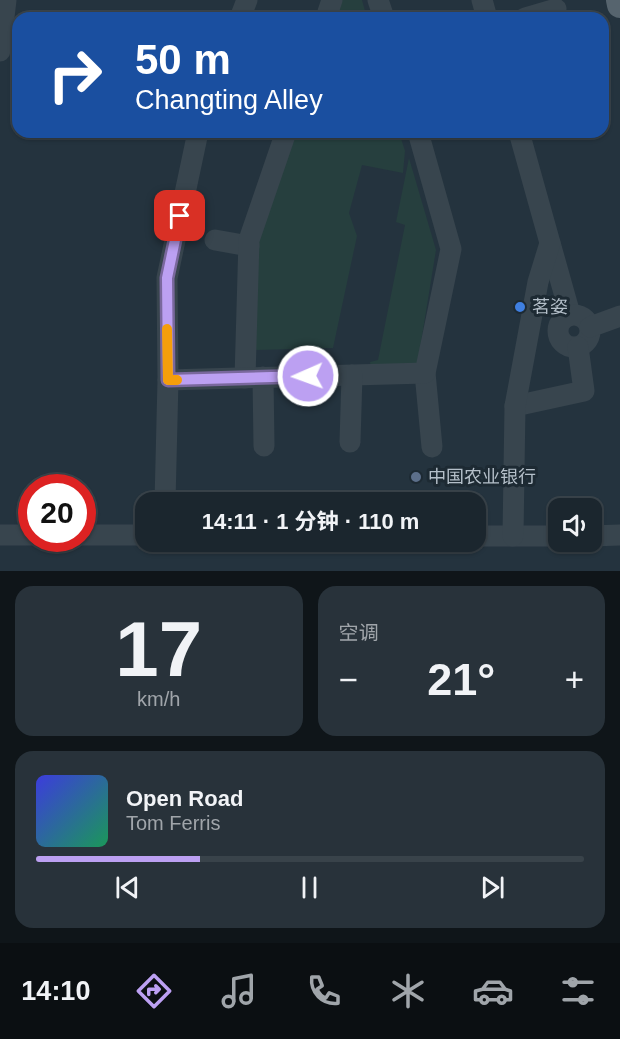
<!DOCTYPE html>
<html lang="zh">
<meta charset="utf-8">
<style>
body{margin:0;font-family:Arial,"Noto Sans SC",sans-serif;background:#28323a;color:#f1f3f6;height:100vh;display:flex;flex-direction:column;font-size:22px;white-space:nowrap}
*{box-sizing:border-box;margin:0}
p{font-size:20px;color:#a0a5aa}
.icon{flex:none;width:33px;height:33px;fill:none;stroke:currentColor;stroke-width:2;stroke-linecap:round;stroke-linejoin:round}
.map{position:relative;height:571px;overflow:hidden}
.panel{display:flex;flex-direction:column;gap:15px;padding:15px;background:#0f1519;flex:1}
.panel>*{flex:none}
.top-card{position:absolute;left:12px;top:12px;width:597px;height:126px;border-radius:18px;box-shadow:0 2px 4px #0004,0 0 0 2px #39434a;background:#1a4fa0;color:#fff;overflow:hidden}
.buttons{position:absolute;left:548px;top:498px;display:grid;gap:12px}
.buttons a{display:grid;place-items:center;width:54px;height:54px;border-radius:12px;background:#1b262e;box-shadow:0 2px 4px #0004,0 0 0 2px #39434a;font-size:30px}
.speed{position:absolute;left:18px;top:474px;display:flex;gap:12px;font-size:30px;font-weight:700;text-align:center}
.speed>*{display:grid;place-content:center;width:78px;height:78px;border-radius:50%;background:#1b262e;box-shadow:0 2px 4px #0004,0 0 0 2px #39434a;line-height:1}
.speed .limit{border:9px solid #d22;background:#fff;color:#111}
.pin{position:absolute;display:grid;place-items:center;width:51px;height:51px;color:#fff;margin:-26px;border-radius:12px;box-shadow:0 3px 9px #0006}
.me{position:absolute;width:66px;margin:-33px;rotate:268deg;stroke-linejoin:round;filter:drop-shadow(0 0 4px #0008)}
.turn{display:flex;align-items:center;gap:21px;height:126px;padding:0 24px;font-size:27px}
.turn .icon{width:78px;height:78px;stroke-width:2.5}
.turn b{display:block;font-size:42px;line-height:51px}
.big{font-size:45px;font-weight:700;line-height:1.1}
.panel .widget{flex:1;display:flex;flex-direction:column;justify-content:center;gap:9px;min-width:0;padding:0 21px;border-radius:18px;background:#28323a}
.panel .dial{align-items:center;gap:0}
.dial b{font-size:78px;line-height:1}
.song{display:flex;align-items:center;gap:18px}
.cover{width:72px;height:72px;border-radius:9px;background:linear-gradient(135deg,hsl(240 70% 55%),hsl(150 70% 35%))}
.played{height:6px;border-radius:3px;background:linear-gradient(90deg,#bca0f2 30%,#39434a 30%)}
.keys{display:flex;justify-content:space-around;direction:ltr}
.heat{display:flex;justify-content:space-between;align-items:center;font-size:33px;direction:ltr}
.panel .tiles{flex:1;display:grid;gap:15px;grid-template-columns:1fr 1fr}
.widget:last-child{grid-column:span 2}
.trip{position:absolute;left:135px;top:492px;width:351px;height:60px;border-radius:18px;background:#1b262e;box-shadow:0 2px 4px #0004,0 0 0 2px #39434a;font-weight:700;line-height:60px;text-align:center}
.dock{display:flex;height:96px;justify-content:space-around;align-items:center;background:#0b0f12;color:#a0a5aa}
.dock .icon{width:42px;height:42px}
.dock .on{color:#bca0f2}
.dock b{font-size:27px;color:#f1f3f6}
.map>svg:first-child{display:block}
</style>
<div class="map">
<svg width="620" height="571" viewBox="0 0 620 571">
<rect width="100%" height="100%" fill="#24333e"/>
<!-- green -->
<g fill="#263f3e">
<path d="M334 0H362L367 18H328Z"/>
<path d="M290 132H399L405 151 403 173 362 165 349 213 357 236 333 348 256 350V232Z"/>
<path d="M409 158 436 250 417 367 371 369 370 362 378 360 405 225 396 222Z"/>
</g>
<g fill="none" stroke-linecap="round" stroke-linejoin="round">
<!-- minor -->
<g stroke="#38454e" stroke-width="21">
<path d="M378 0 384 18"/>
<path d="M482 0 487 18"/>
<path d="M240 18 247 0"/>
<path d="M326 18 332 0"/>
<path d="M525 18 556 9"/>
<path d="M0 51 6 0"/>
<path d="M215 240 249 246"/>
<path d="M550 243 570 314"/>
<circle cx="574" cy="331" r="16"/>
<path d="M590 327 620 316"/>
<path d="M425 373 432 447"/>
<path d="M263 377 264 446"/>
<path d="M245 378 249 240 286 132"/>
<path d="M168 380 425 373 451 249 418 132"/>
<path d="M515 406 584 391 578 347"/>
<path d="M350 442 352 375"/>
<path d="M165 502 168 380 167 278 198 132"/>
<path d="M0 535H32"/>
<path d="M82 535H146"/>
<path d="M476 536H558"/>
<path d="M513 536 515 406 538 282 550 243 519 132"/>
<path d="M591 536 620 535"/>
</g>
<!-- major -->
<path stroke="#56646e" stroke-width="26" d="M619 0 620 5"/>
</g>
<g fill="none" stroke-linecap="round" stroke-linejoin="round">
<!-- route casing -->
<g stroke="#7a689d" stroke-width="15">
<path id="route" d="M180 216 167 278 168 380 308 376"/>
</g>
<!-- route -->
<use href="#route" stroke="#bca0f2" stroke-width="10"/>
<!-- slow -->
<path stroke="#f59e0b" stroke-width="10" d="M167 329 168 380H177"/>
</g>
<!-- markers -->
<circle fill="#3f7fe0" stroke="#1d2a33" stroke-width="2" cx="520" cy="307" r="6"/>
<circle fill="#5c6f8a" stroke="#1d2a33" stroke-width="2" cx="416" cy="477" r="6"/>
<g text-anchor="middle" stroke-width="6" stroke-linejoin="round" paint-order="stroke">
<!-- poi labels -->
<g font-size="18" fill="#b4bfc9" stroke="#1d2a33" text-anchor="start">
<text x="532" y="313">茗姿</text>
<text x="428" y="483">中国农业银行</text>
</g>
</g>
</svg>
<div class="buttons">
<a><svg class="icon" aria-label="sound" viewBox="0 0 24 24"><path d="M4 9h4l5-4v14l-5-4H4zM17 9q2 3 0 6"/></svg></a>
</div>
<div class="speed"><div class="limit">20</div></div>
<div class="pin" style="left:180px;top:216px;background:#d93025"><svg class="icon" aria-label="arrive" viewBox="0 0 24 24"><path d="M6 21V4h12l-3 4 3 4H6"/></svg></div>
<svg class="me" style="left:308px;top:376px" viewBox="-20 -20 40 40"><circle r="17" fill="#bca0f2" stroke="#fff" stroke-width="3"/><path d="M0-11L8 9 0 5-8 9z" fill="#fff"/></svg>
<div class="trip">14:11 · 1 分钟 · 110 m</div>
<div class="top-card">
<div class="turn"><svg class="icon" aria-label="right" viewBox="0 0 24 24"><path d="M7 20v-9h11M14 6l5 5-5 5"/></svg><div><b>50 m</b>Changting Alley</div></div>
</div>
</div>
<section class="panel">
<div class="tiles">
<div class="widget dial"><b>17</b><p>km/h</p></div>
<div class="widget"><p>空调</p>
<div class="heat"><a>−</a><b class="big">21°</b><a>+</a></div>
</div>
<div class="widget">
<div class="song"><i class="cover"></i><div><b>Open Road</b><p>Tom Ferris</p></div></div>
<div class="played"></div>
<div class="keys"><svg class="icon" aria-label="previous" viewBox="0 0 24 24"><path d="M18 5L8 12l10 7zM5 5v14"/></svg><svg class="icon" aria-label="pause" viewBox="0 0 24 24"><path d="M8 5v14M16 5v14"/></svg><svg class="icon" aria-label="next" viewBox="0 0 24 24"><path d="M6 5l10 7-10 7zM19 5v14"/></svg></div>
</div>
</div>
</section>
<nav class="dock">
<b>14:10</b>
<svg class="icon on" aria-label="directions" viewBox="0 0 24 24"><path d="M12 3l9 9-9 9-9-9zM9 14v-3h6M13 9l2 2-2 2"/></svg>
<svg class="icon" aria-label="music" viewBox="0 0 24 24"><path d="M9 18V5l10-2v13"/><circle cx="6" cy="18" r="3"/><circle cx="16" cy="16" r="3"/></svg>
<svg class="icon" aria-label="phone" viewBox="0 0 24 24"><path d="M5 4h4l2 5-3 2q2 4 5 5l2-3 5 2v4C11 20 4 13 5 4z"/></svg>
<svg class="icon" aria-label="climate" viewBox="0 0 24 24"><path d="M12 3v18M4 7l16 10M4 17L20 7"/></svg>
<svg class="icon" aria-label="car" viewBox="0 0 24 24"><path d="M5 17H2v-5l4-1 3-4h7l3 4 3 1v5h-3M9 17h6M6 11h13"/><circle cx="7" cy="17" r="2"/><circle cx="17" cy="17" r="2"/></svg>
<svg class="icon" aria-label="filters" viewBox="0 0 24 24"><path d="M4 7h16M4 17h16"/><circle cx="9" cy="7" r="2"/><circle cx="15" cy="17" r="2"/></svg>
</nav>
